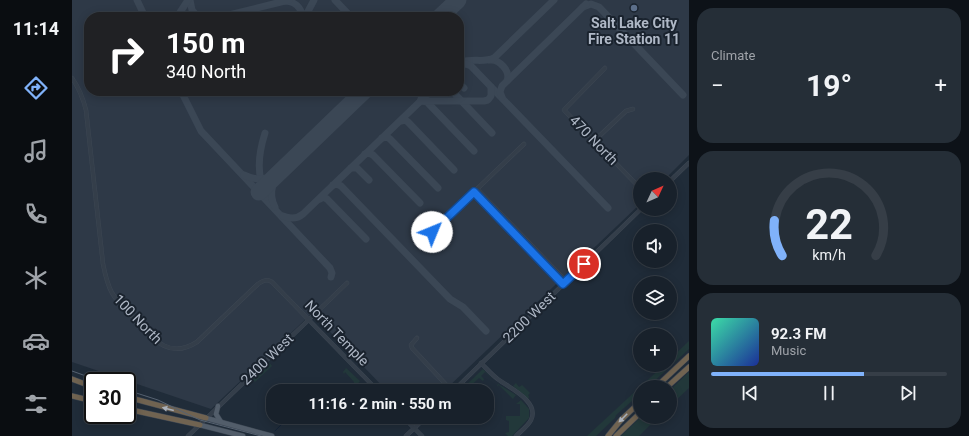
<!DOCTYPE html>
<meta charset="utf-8">
<style>
body{margin:0;font-family:Roboto,sans-serif;background:#252e37;color:#f1f3f6;height:100vh;display:flex;flex-direction:column;font-size:15px;white-space:nowrap}
*{box-sizing:border-box;margin:0}
p{font-size:13px;color:#9fa3a9}
.icon{flex:none;width:22px;height:22px;fill:none;stroke:currentColor;stroke-width:2;stroke-linecap:round;stroke-linejoin:round}
.map{position:relative;flex:1;overflow:hidden}
.side{display:flex;flex-direction:column;gap:8px;padding:8px;background:#0d1218;width:280px}
.side>*{flex:none}
.banner{position:absolute;left:12px;top:12px;width:380px;height:84px;border-radius:16px;box-shadow:0 2px 10px #0003,0 0 0 1px #363e47;background:#202124;color:#fff;overflow:hidden}
.needle{width:26px;rotate:46deg}
.buttons{position:absolute;left:561px;top:172px;display:grid;gap:8px}
.buttons a{display:grid;place-items:center;width:44px;height:44px;border-radius:50%;background:#18212b;box-shadow:0 2px 10px #0003,0 0 0 1px #363e47;font-size:20px}
.speed{position:absolute;left:12px;top:372px;display:flex;gap:8px;font-size:20px;font-weight:700;text-align:center}
.speed>*{display:grid;place-content:center;width:52px;height:52px;border-radius:50%;background:#18212b;box-shadow:0 2px 10px #0003,0 0 0 1px #363e47;line-height:1}
.speed .limit{border:2px solid #111;border-radius:6px;background:#fff;color:#111}
.pin{position:absolute;display:grid;place-items:center;width:34px;height:34px;color:#fff;margin:-17px;border:2px solid #fff;border-radius:50%;box-shadow:0 1px 4px #0007}
.me{position:absolute;width:44px;margin:-22px;rotate:45deg;stroke-linejoin:round;filter:drop-shadow(0 0 3px #0008)}
.turn{display:flex;align-items:center;gap:14px;height:84px;padding:0 16px;font-size:18px}
.turn .icon{width:52px;height:52px;stroke-width:2.5}
.turn b{display:block;font-size:28px;line-height:34px}
.big{font-size:30px;font-weight:700;line-height:1.1}
.side .card{flex:1;display:flex;flex-direction:column;justify-content:center;gap:6px;min-width:0;padding:0 14px;border-radius:16px;background:#252e37}
.side .dial{align-items:center;gap:0}
.dial svg{height:104px;overflow:visible;fill:none;stroke:#363e47;stroke-width:7;stroke-linecap:round;text-anchor:middle}
.dial text{fill:#f1f3f6;stroke:none}
.song{display:flex;align-items:center;gap:12px}
.cover{width:48px;height:48px;border-radius:6px;background:linear-gradient(135deg,hsl(160 70% 55%),hsl(230 70% 35%))}
.played{height:4px;border-radius:2px;background:linear-gradient(90deg,#80b2fa 65%,#363e47 65%)}
.keys{display:flex;justify-content:space-around;direction:ltr}
.heat{display:flex;justify-content:space-between;align-items:center;font-size:22px;direction:ltr}
.trip{position:absolute;left:194px;top:384px;width:228px;height:40px;border-radius:16px;background:#18212b;box-shadow:0 2px 10px #0003,0 0 0 1px #363e47;font-weight:700;line-height:40px;text-align:center}
main{display:flex;flex:1;min-height:0}
.tabs{display:flex;flex-direction:column;width:72px;justify-content:space-around;align-items:center;background:#0a0d11;color:#9fa3a9}
.tabs .icon{width:28px;height:28px}
.tabs .current{color:#80b2fa}
.tabs b{font-size:18px;color:#f1f3f6}
.map>svg:first-child{display:block}
</style>
<main>
<nav class="tabs">
<b>11:14</b>
<svg class="icon current" aria-label="directions" viewBox="0 0 24 24"><path d="M12 3l9 9-9 9-9-9zM9 14v-3h6M13 9l2 2-2 2"/></svg>
<svg class="icon" aria-label="music" viewBox="0 0 24 24"><path d="M9 18V5l10-2v13"/><circle cx="6" cy="18" r="3"/><circle cx="16" cy="16" r="3"/></svg>
<svg class="icon" aria-label="phone" viewBox="0 0 24 24"><path d="M5 4h4l2 5-3 2q2 4 5 5l2-3 5 2v4C11 20 4 13 5 4z"/></svg>
<svg class="icon" aria-label="climate" viewBox="0 0 24 24"><path d="M12 3v18M4 7l16 10M4 17L20 7"/></svg>
<svg class="icon" aria-label="car" viewBox="0 0 24 24"><path d="M5 17H2v-5l4-1 3-4h7l3 4 3 1v5h-3M9 17h6M6 11h13"/><circle cx="7" cy="17" r="2"/><circle cx="17" cy="17" r="2"/></svg>
<svg class="icon" aria-label="filters" viewBox="0 0 24 24"><path d="M4 7h16M4 17h16"/><circle cx="9" cy="7" r="2"/><circle cx="15" cy="17" r="2"/></svg>
</nav>
<div class="map">
<svg width="617" height="436" viewBox="0 0 617 436">
<rect width="100%" height="100%" fill="#202c39"/>
<!-- airport -->
<path fill="#2e3947" fill-rule="evenodd" d="M0 0H617V155L593 179H568V204L372 391H315L240 313 139 409 0 362ZM17 17H387V91H17Z"/>
<!-- green -->
<g fill="#22383a">
<path d="M617 341V349L576 387H568L592 365H598V359Z"/>
<path d="M197 362 200 366 183 382 180 379Z"/>
<path d="M274 368 288 381 285 385 282 384V382L273 372 272 374 271 372Z"/>
<path d="M411 369 423 381 413 372 409 376 412 379 411 381 407 378 393 391H388Z"/>
<path d="M617 372V388L598 406V390Z"/>
<path d="M444 383 447 387 450 385 458 393 456 395 457 397 456 399 441 386Z"/>
<path d="M426 384 444 395 441 399 427 385 425 386Z"/>
<path d="M568 387V394L544 415 543 418 524 436H515Z"/>
<path d="M449 400 457 409V418L440 436H436L433 433 437 432V421L434 420V416H448V404H444Z"/>
<path d="M569 417H586L567 436H549Z"/>
</g>
<g fill="none" stroke-linecap="round" stroke-linejoin="round">
<!-- stream -->
<path stroke="#142337" stroke-width="1" d="M203 431 211 423"/>
<!-- taxiway -->
<g stroke="#3b4755" stroke-width="7">
<path d="M65 0 73 17"/>
<path d="M118 0 120 10 126 17"/>
<path d="M263 0 279 17"/>
<path d="M212 1C222 1 229 7 231 17"/>
<path d="M511 7 519 4 527 7 611 95"/>
<path d="M105 17 116 0"/>
<path d="M149 17 217 0"/>
<path d="M233 17 242 0"/>
<path d="M418 60C427 59 439 71 435 81"/>
<path d="M390 62C401 58 412 63 422 58L482 0"/>
<path d="M387 65 394 64 399 66 536 208"/>
<path d="M387 83 392 88"/>
<path d="M109 91 129 131 258 268 260 273 259 277"/>
<path d="M349 91 350 96 348 102 351 101 355 102 402 151"/>
<path d="M380 91 420 133"/>
<path d="M430 97 428 92 430 86 514 4"/>
<path d="M351 101H412L416 100 419 96V87"/>
<path d="M329 121 333 120 336 122 382 170"/>
<path d="M193 133C186 155 184 176 195 197"/>
<path d="M310 138 315 137 318 139 366 188"/>
<path d="M293 154 297 153 301 155 348 203"/>
<path d="M279 168H285L297 180"/>
<path d="M172 175C184 181 195 180 206 173"/>
<path d="M261 185 265 184 269 186 378 299 391 307 414 331"/>
<path d="M248 199 251 197 255 199 294 239"/>
<path d="M203 207C195 191 202 179 213 166"/>
<path d="M211 216C218 219 225 219 231 214L359 91"/>
</g>
<!-- runway -->
<g stroke="#3b4755" stroke-width="17">
<path d="M368 17 386 0"/>
<path d="M187 192 292 91"/>
</g>
<!-- minor casing -->
<g stroke="#3d4753" stroke-width="4.5">
<g id="minor">
<path d="M533 68 492 110 568 188"/>
<path d="M0 78C7 88 11 98 14 110L31 264C33 274 35 284 40 293 46 303 55 311 63 319 81 339 97 360 125 342L186 284C192 280 195 279 200 282L306 391"/>
<path d="M522 141 554 111 561 109"/>
<path d="M598 181 617 163"/>
<path d="M405 189 494 281"/>
<path d="M402 192 491 284"/>
<path d="M360 232 452 144"/>
<path d="M345 338 339 345 340 348 380 391"/>
<path d="M409 363C415 369 421 376 427 380 438 388 468 402 459 420 456 426 449 431 444 436"/>
<path d="M381 391 569 209"/>
<path d="M331 417 350 436"/>
<path d="M116 436 275 283"/>
<path d="M334 436 354 417"/>
</g>
</g>
<!-- major casing -->
<g stroke="#3d4753" stroke-width="5.5">
<g id="major">
<path d="M146 406 144 414 149 422"/>
<path d="M134 418 200 436"/>
<path d="M128 425 171 436"/>
</g>
</g>
<!-- highway casing -->
<g stroke="#3f4854" stroke-width="6">
<g id="highway">
<path d="M0 379 21 387"/>
<path d="M584 387 617 356"/>
<path d="M595 387 617 367"/>
<path d="M0 396 21 401"/>
<path d="M55 397 134 418"/>
<path d="M55 409 128 425"/>
<path d="M536 436 549 420 568 402"/>
<path d="M544 436 568 413"/>
</g>
</g>
<!-- minor -->
<use href="#minor" stroke="#343e4a" stroke-width="3.5"/>
<!-- major -->
<use href="#major" stroke="#525d6a" stroke-width="4.5"/>
<!-- highway -->
<use href="#highway" stroke="#706351" stroke-width="5"/>
<!-- tram -->
<g stroke="#566271" stroke-width="1">
<path d="M0 371 28 381"/>
<path d="M55 390 86 400 128 420 189 436"/>
</g>
</g>
<!-- one-way arrows -->
<defs><path id="oneway-solid" d="M-6-.8H1V-3.2L6.5 0L1 3.2V.8H-6Z"/></defs>
<g fill="#a9b0ba">
<use href="#oneway-solid" transform="translate(96 409) rotate(-165)"/>
<use href="#oneway-solid" transform="translate(551 418) rotate(135)"/>
</g>
<g fill="none" stroke-linecap="round" stroke-linejoin="round">
<!-- route casing -->
<g stroke="#114b97" stroke-width="10">
<path id="route" d="M360 232 402 192 491 284 512 264"/>
</g>
<!-- route -->
<use href="#route" stroke="#1a73e8" stroke-width="7"/>
</g>
<!-- markers -->
<circle fill="#5c6f8a" stroke="#1a232e" stroke-width="1.5" cx="562" cy="8" r="4"/>
<g text-anchor="middle" stroke-width="4" stroke-linejoin="round" paint-order="stroke">
<!-- poi labels -->
<g font-size="14" font-weight="bold" fill="#afb8c6" stroke="#1a232e">
<text x="562" y="28">Salt Lake City<tspan x="562" dy="16">Fire Station 11</tspan></text>
</g>
<!-- street labels -->
<g font-size="14" fill="#afb8c6" stroke="#1a232e">
<text transform="translate(522 140) rotate(46)" y="5">470 North</text>
<text transform="translate(457 317) rotate(-44)" y="5">2200 West</text>
<text transform="translate(66 319) rotate(46)" y="5">100 North</text>
<text transform="translate(265 333) rotate(46)" y="5">North Temple</text>
<text transform="translate(195 359) rotate(-44)" y="5">2400 West</text>
</g>
</g>
</svg>
<div class="buttons">
<a><svg class="needle" viewBox="-14 -14 28 28"><path d="M0-13l5 13h-10z" fill="#e53935"/><path d="M0 13l5-13h-10z" fill="#9fa3a9"/></svg></a>
<a><svg class="icon" aria-label="sound" viewBox="0 0 24 24"><path d="M4 9h4l5-4v14l-5-4H4zM17 9q2 3 0 6"/></svg></a>
<a><svg class="icon" aria-label="layers" viewBox="0 0 24 24"><path d="M12 4l9 5-9 5-9-5zM3 14l9 5 9-5"/></svg></a>
<a>+</a>
<a>−</a>
</div>
<div class="speed"><div class="limit">30</div></div>
<div class="pin" style="left:512px;top:264px;background:#d93025"><svg class="icon" aria-label="arrive" viewBox="0 0 24 24"><path d="M6 21V4h12l-3 4 3 4H6"/></svg></div>
<svg class="me" style="left:360px;top:232px" viewBox="-20 -20 40 40"><circle r="19" fill="#fff"/><path d="M0-13L10 11 0 6-10 11z" fill="#1a73e8"/></svg>
<div class="trip">11:16 · 2 min · 550 m</div>
<div class="banner">
<div class="turn"><svg class="icon" aria-label="right" viewBox="0 0 24 24"><path d="M7 20v-9h11M14 6l5 5-5 5"/></svg><div><b>150 m</b>340 North</div></div>
</div>
</div>
<section class="side">
<div class="card"><p>Climate</p>
<div class="heat"><a>−</a><b class="big">19°</b><a>+</a></div>
</div>
<div class="card dial"><svg viewBox="0 0 100 80">
<path d="M14 69A42 42 0 1 1 86 69"/>
<path d="M14 69A42 42 0 0 1 8 42" stroke="#80b2fa"/>
<text x="50" y="56" font-size="32" font-weight="700">22</text>
<text x="50" y="72" font-size="11">km/h</text>
</svg></div>
<div class="card">
<div class="song"><i class="cover"></i><div><b>92.3 FM</b><p>Music</p></div></div>
<div class="played"></div>
<div class="keys"><svg class="icon" aria-label="previous" viewBox="0 0 24 24"><path d="M18 5L8 12l10 7zM5 5v14"/></svg><svg class="icon" aria-label="pause" viewBox="0 0 24 24"><path d="M8 5v14M16 5v14"/></svg><svg class="icon" aria-label="next" viewBox="0 0 24 24"><path d="M6 5l10 7-10 7zM19 5v14"/></svg></div>
</div>
</section>
</main>
